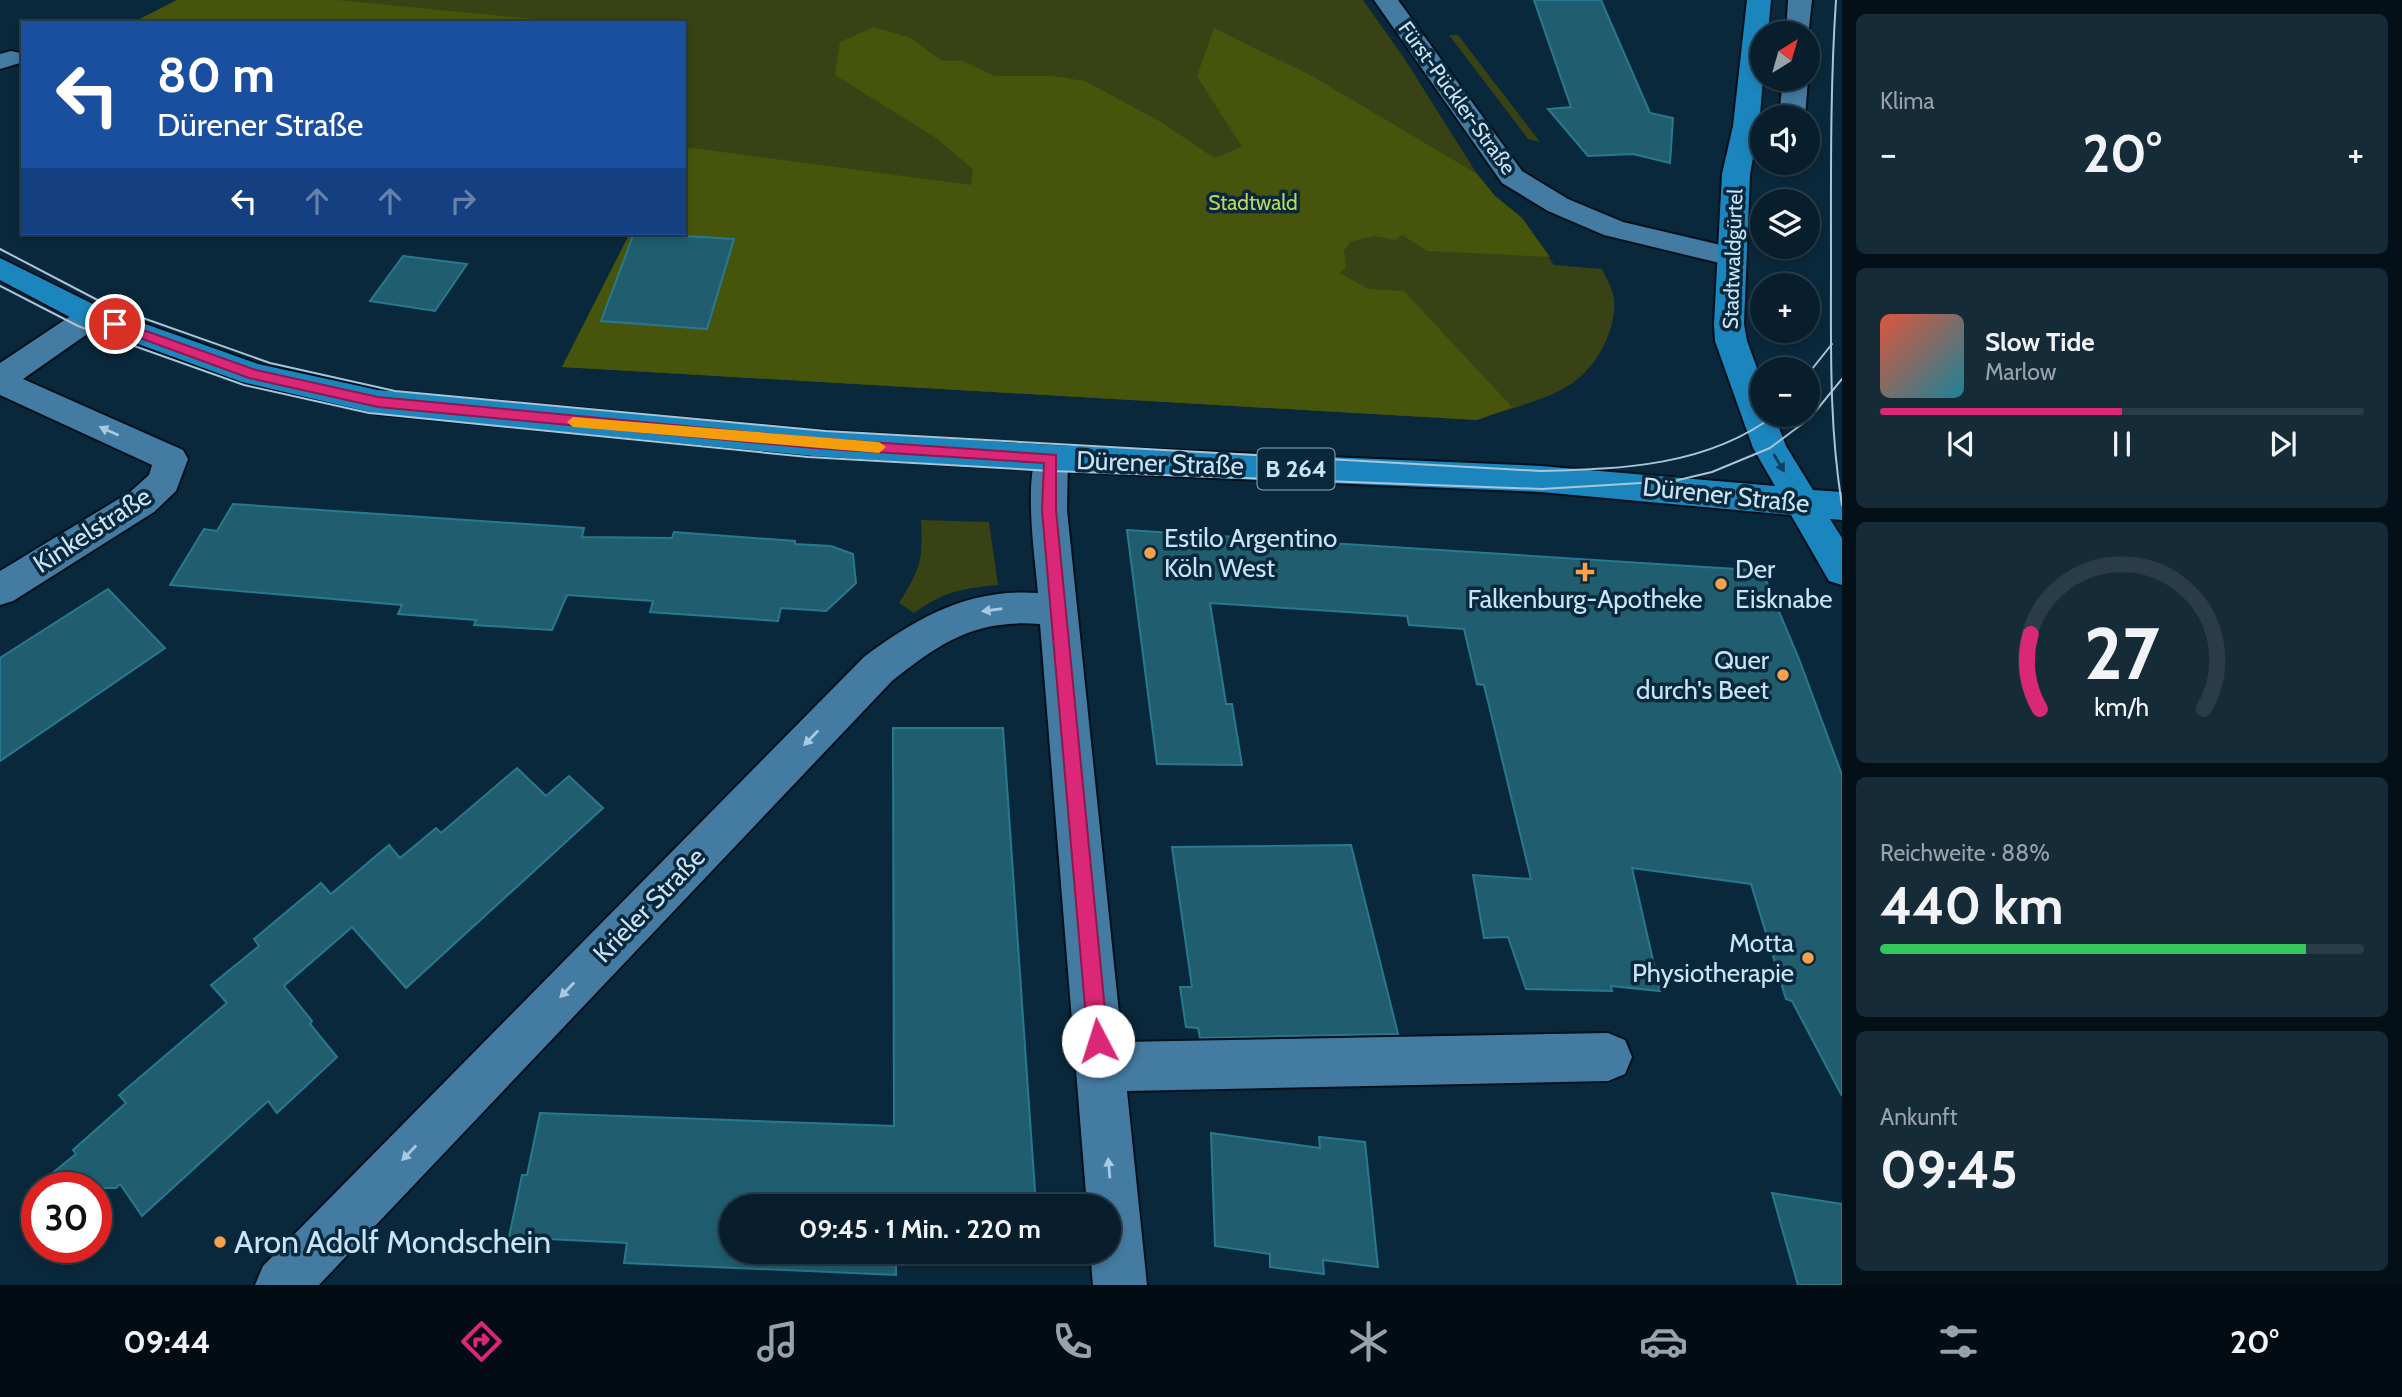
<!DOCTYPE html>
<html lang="de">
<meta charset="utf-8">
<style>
body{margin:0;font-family:Cabin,sans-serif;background:#162b38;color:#f1f3f6;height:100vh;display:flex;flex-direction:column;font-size:26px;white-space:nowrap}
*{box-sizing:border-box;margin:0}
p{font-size:23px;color:#98a2a9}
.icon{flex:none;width:38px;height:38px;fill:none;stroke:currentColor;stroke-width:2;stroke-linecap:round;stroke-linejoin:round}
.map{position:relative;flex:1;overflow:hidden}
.drawer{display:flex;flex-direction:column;gap:14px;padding:14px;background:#041018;width:560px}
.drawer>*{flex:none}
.top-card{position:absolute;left:21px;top:21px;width:665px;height:214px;border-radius:0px;box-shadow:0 4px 10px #0003,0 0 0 2px #293c48;background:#1a4fa0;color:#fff;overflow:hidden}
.needle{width:46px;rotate:37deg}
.buttons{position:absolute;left:1750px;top:21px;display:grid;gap:14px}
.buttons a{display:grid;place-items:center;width:70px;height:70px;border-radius:50%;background:#081e2c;box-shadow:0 4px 10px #0003,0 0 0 2px #293c48;font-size:35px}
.speed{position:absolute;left:21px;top:1172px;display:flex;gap:14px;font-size:35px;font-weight:700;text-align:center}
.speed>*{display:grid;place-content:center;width:91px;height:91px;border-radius:50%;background:#081e2c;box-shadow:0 4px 10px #0003,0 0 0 2px #293c48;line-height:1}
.speed .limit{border:10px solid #d22;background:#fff;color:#111}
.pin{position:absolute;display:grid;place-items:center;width:60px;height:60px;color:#fff;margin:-30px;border:4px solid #fff;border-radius:50%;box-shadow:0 2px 7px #0007}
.me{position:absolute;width:77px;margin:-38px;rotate:355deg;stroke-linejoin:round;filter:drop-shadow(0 0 5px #0008)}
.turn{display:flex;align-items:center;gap:24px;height:147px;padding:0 21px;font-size:32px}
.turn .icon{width:91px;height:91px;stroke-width:2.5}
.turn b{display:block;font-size:49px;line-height:60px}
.lanes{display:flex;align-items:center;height:66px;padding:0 21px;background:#0003;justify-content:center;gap:35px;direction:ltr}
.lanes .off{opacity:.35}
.big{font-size:52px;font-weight:700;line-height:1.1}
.drawer .widget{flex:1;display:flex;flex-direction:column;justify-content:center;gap:10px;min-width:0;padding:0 24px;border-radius:10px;background:#162b38}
.drawer .dial{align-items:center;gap:0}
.dial svg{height:182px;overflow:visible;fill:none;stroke:#293c48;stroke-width:7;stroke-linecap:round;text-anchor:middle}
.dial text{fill:#f1f3f6;stroke:none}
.song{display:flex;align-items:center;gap:21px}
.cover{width:84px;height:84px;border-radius:10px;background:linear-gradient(135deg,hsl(10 70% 55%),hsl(190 70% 35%))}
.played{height:7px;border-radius:4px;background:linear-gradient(90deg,#db2777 50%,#293c48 50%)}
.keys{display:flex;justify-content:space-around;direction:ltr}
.heat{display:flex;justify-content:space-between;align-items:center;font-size:38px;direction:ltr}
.charge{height:10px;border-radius:5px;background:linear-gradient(90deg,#34c759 88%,#293c48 0)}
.trip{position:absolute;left:719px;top:1194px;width:402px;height:70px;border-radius:35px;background:#081e2c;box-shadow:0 4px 10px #0003,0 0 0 2px #293c48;font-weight:700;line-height:70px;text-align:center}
.tabs{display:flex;height:112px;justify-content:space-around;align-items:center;background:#030c12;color:#98a2a9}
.tabs .icon{width:49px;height:49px}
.tabs .on{color:#db2777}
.tabs b{font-size:32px;color:#f1f3f6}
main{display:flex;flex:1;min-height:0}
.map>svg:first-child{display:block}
</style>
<main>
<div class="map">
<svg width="1842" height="1285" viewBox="0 0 1842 1285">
<rect width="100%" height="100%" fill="#0a283b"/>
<!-- green -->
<g fill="#384214">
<path d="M177 0H1363L1404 58 1477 174 1495 196 1522 218 1554 265 1602 269C1606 278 1613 289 1614 299 1617 331 1595 370 1568 386 1543 401 1505 410 1477 420L562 367 630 233H684V23H132Z"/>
<path d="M1449 35H1458L1540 142 1528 139Z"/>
<path d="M921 520 989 522 998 585C963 588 943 592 914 613L899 603C921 568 923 561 921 520Z"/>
</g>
<!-- forest -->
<g fill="#46550b">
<path d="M177 0H337L555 21 608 23H132Z"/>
<path d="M874 27 911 38 942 61H962L995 76H1052L1085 81 1161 122 1214 158 1242 147 1197 76 1214 28 1312 76 1477 174 1495 196 1522 218 1550 257 1427 251 1402 235 1395 240 1374 236 1350 242 1344 251 1346 267 1339 273 1369 289 1404 291 1512 407 1477 420 562 367 630 233H684V147L971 185 973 169 936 138 835 75 840 42Z"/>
</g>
<!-- building -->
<g fill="#205d6e" stroke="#287990" stroke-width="2">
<path d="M1534 0H1601L1650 113 1673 118 1670 163 1633 154 1588 156 1548 109 1571 107Z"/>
<path d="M634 233 734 239 707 329 601 321Z"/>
<path d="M403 256 467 264 435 311 370 301Z"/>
<path d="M233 504 584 528 582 537 672 538 674 532 795 541V544L831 546 853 554 856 583 826 611 781 608 778 621 650 612 653 601 567 595 552 630 474 625 476 620 398 614 402 605 170 585 204 529 217 531Z"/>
<path d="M1127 530 1752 570 1765 578 1799 659 1842 775V1096L1792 1001 1786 999 1751 884 1632 868 1660 991 1611 986 1612 991 1526 989 1508 937 1484 938 1473 875 1531 879 1484 685 1477 684 1464 629 1409 625 1407 616 1210 603 1226 704H1232L1242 765 1157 764Z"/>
<path d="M108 589 165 648 0 761V658Z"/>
<path d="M893 728H1003L1036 1206H732V1251H896V1275L624 1263 627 1243 509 1237 522 1175H527L540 1113 894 1126Z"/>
<path d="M517 768 546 796 569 776 603 808 406 988 352 927 284 986 312 1021 310 1024 337 1057 277 1113 268 1101 142 1216 120 1184 116 1188H34L76 1154 73 1150 126 1103 119 1095 227 1003 211 985 259 946 254 939 321 883 331 894 389 845 400 858 436 828 441 833Z"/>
<path d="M1351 845 1398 1034 1200 1038 1198 1028 1186 1027 1180 987H1192L1172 847Z"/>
<path d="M1211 1133 1320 1148 1319 1137 1365 1142 1378 1267 1323 1260 1324 1274 1270 1267V1254L1215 1246Z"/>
<path d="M1772 1193 1842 1204V1285H1798Z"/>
</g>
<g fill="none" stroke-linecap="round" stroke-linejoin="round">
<!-- minor casing -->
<g stroke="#02101b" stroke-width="4">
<g id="minor">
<path d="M1374 0H1398L1522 171 1568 199 1623 222 1742 250 1747 257 1742 264 1732 266 1604 235 1548 211 1502 183Z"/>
<path d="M1788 0H1812L1808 36V33H1786Z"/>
<path d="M11 51 20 53 23 59 20 63 0 69V54Z"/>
<path d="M1783 79H1808L1805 117H1779Z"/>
<path d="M92 306 103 309 107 316 103 323 23 379 183 450 188 459 176 491 154 512 13 601 0 605V571L130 492 149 475 152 465 0 395V363L81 309Z"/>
<path d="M1051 445 1063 449 1068 458 1067 510 1122 1042 1608 1033 1625 1040 1632 1057 1625 1074 1608 1081 1127 1091 1147 1285H1093L1090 1251H1110V1206H1087L1040 624C975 619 941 642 892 681L319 1285H255L263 1266 864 657C917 617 970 588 1038 593 1035 558 1023 478 1039 449Z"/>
</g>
</g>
<!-- major casing -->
<g stroke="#02101b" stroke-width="4">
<path id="major" d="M1747 0H1771L1768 33H1762L1763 79 1759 126 1750 174 1744 324 1747 341 1762 382V415H1774L1786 446 1813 490 1842 492V520L1830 519 1842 538V585L1829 581 1791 515 1541 492 1051 471 813 456 378 414 242 382 81 323 0 280V258L103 309 258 364 378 390 813 430 1051 445 1541 466 1775 486 1753 448 1715 341 1714 324 1722 174 1733 126Z"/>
</g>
<!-- minor -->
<use href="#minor" fill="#447ba2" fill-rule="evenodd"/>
<!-- major -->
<use href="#major" fill="#1b86be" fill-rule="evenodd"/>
<!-- tram -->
<g stroke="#a9c5da" stroke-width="2">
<path d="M1836 0C1830 89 1831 177 1831 266 1831 346 1829 426 1842 505"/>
<path d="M0 249 109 306 270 363 395 391 826 431 1541 471C1623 469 1707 466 1775 415"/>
<path d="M0 286 78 326 244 385 369 413 808 457 1051 471 1542 489 1674 481 1712 472 1770 448 1810 418 1842 379"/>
<path d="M1808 374 1832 344"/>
</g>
</g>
<!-- one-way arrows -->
<defs><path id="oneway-solid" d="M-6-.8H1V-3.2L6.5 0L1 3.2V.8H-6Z" transform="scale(1.75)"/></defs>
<g fill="#a7cae3">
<use href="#oneway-solid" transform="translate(109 431) rotate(-156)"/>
<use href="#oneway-solid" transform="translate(992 610) rotate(172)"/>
<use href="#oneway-solid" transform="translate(811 738) rotate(134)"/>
<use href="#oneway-solid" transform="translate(567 990) rotate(134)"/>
<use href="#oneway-solid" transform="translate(409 1153) rotate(134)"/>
<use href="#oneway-solid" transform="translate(1109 1168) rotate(-95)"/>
</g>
<use fill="#0e405c" href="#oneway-solid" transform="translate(1779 463) rotate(59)"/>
<!-- route -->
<path fill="#db2777" stroke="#8e194d" stroke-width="2" d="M115 320 256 370 378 397 813 438 1056 455V510L1108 1041 1105 1048 1098 1050 1091 1048 1088 1041 1042 510 1044 463 813 448 378 407 249 378 110 327V321Z"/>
<!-- slow -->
<path fill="#f59e0b" d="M573 417 879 442 886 447 879 453 573 427 567 422Z"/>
<!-- markers -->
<g fill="#f9a04d" stroke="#0a283b" stroke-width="2.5">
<circle cx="1150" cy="553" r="7"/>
<path d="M1581.5 561.5h7v7h7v7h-7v7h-7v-7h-7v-7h7z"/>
<circle cx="1721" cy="584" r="7"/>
<circle cx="1783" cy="675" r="7"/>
<circle cx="1808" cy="958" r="7"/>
<circle cx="220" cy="1242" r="7"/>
</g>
<g text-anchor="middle" stroke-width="7" stroke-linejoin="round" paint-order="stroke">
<!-- far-street labels -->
<g font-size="21" fill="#c8e4f9" stroke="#0a283b">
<text transform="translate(1457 98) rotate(54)" y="7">Fürst-Pückler-Straße</text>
<text transform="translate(1733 259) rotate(-88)" y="7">Stadtwaldgürtel</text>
</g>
<!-- far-park labels -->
<g font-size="21" fill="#bcd761" stroke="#0a283b">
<text x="1253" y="210">Stadtwald</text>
</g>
<!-- shield labels -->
<rect fill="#0a283b" stroke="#8facc0" stroke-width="2" x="1257.5" y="448.5" width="77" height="41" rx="5"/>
<g font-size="24" font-weight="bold" fill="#c8e4f9">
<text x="1296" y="477">B 264</text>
</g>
<!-- street labels -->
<g font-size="26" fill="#c8e4f9" stroke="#0a283b">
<text transform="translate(1160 463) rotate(2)" y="9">Dürener Straße</text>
<text transform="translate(1726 495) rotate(6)" y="9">Dürener Straße</text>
<text transform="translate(92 530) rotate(-33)" y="9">Kinkelstraße</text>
<text transform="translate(649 905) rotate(-46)" y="9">Krieler Straße</text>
</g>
<!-- poi labels -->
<g font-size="26" fill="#c8e4f9" stroke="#0a283b" text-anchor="start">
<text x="1164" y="547">Estilo Argentino<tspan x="1164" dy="30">Köln West</tspan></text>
<text x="1735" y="578">Der<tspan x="1735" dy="30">Eisknabe</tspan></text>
<text x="1585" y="608" text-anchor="middle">Falkenburg-Apotheke</text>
<text x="1769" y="669" text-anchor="end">Quer<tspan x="1769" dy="30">durch's Beet</tspan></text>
<text x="1794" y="952" text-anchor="end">Motta<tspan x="1794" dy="30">Physiotherapie</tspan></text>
</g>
<!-- near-poi labels -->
<g font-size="32" fill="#c8e4f9" stroke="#0a283b" text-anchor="start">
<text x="234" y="1253">Aron Adolf Mondschein</text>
</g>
</g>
</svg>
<div class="buttons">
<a><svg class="needle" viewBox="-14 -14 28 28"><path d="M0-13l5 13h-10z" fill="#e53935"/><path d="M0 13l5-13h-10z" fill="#98a2a9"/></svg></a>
<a><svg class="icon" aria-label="sound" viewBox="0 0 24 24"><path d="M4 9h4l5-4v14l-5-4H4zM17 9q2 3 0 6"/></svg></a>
<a><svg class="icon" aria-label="layers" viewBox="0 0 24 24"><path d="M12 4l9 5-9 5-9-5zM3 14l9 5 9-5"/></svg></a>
<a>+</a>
<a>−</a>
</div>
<div class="speed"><div class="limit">30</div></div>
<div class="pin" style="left:115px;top:324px;background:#d93025"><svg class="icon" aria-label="arrive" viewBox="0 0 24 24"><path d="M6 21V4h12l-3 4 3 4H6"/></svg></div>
<svg class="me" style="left:1098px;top:1041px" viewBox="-20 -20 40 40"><circle r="19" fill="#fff"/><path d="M0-13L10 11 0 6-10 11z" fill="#db2777"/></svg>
<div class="trip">09:45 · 1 Min. · 220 m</div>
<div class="top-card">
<div class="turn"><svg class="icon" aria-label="left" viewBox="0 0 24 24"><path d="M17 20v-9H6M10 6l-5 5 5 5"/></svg><div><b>80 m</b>Dürener Straße</div></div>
<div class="lanes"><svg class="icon" aria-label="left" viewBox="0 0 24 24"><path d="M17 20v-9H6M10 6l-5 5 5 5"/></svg><svg class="icon off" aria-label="ahead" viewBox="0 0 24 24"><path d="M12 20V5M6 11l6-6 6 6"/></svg><svg class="icon off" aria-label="ahead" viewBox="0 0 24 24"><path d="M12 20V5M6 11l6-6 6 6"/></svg><svg class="icon off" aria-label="right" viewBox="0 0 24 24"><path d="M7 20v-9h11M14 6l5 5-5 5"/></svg></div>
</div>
</div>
<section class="drawer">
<div class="widget"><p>Klima</p>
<div class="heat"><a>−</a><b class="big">20°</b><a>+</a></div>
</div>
<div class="widget">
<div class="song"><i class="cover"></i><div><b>Slow Tide</b><p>Marlow</p></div></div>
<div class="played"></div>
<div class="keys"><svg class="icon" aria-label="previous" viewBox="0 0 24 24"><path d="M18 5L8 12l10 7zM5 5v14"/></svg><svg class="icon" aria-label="pause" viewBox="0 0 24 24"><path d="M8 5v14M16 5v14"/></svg><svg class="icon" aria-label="next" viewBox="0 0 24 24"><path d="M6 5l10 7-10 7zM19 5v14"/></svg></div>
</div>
<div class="widget dial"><svg viewBox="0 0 100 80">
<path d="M14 69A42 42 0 1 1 86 69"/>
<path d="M14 69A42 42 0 0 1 10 36" stroke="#db2777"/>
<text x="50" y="56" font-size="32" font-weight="700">27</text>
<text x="50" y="72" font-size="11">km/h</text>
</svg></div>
<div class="widget"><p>Reichweite · 88%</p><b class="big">440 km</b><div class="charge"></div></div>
<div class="widget"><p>Ankunft</p><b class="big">09:45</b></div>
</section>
</main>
<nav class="tabs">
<b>09:44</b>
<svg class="icon on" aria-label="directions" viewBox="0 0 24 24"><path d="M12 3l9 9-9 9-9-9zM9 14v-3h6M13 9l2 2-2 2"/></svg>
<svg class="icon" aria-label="music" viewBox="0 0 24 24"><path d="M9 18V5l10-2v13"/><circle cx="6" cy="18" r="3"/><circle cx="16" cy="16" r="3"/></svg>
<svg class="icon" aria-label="phone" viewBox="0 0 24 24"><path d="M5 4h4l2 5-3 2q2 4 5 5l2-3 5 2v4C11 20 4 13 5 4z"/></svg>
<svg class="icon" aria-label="climate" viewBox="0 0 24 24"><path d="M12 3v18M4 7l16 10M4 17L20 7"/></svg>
<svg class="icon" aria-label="car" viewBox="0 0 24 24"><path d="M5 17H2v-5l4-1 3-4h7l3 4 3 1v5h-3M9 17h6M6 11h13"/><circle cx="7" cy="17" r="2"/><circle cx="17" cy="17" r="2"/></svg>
<svg class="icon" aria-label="filters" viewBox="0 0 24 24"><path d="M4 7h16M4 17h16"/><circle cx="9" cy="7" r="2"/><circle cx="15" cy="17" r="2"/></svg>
<b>20°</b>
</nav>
